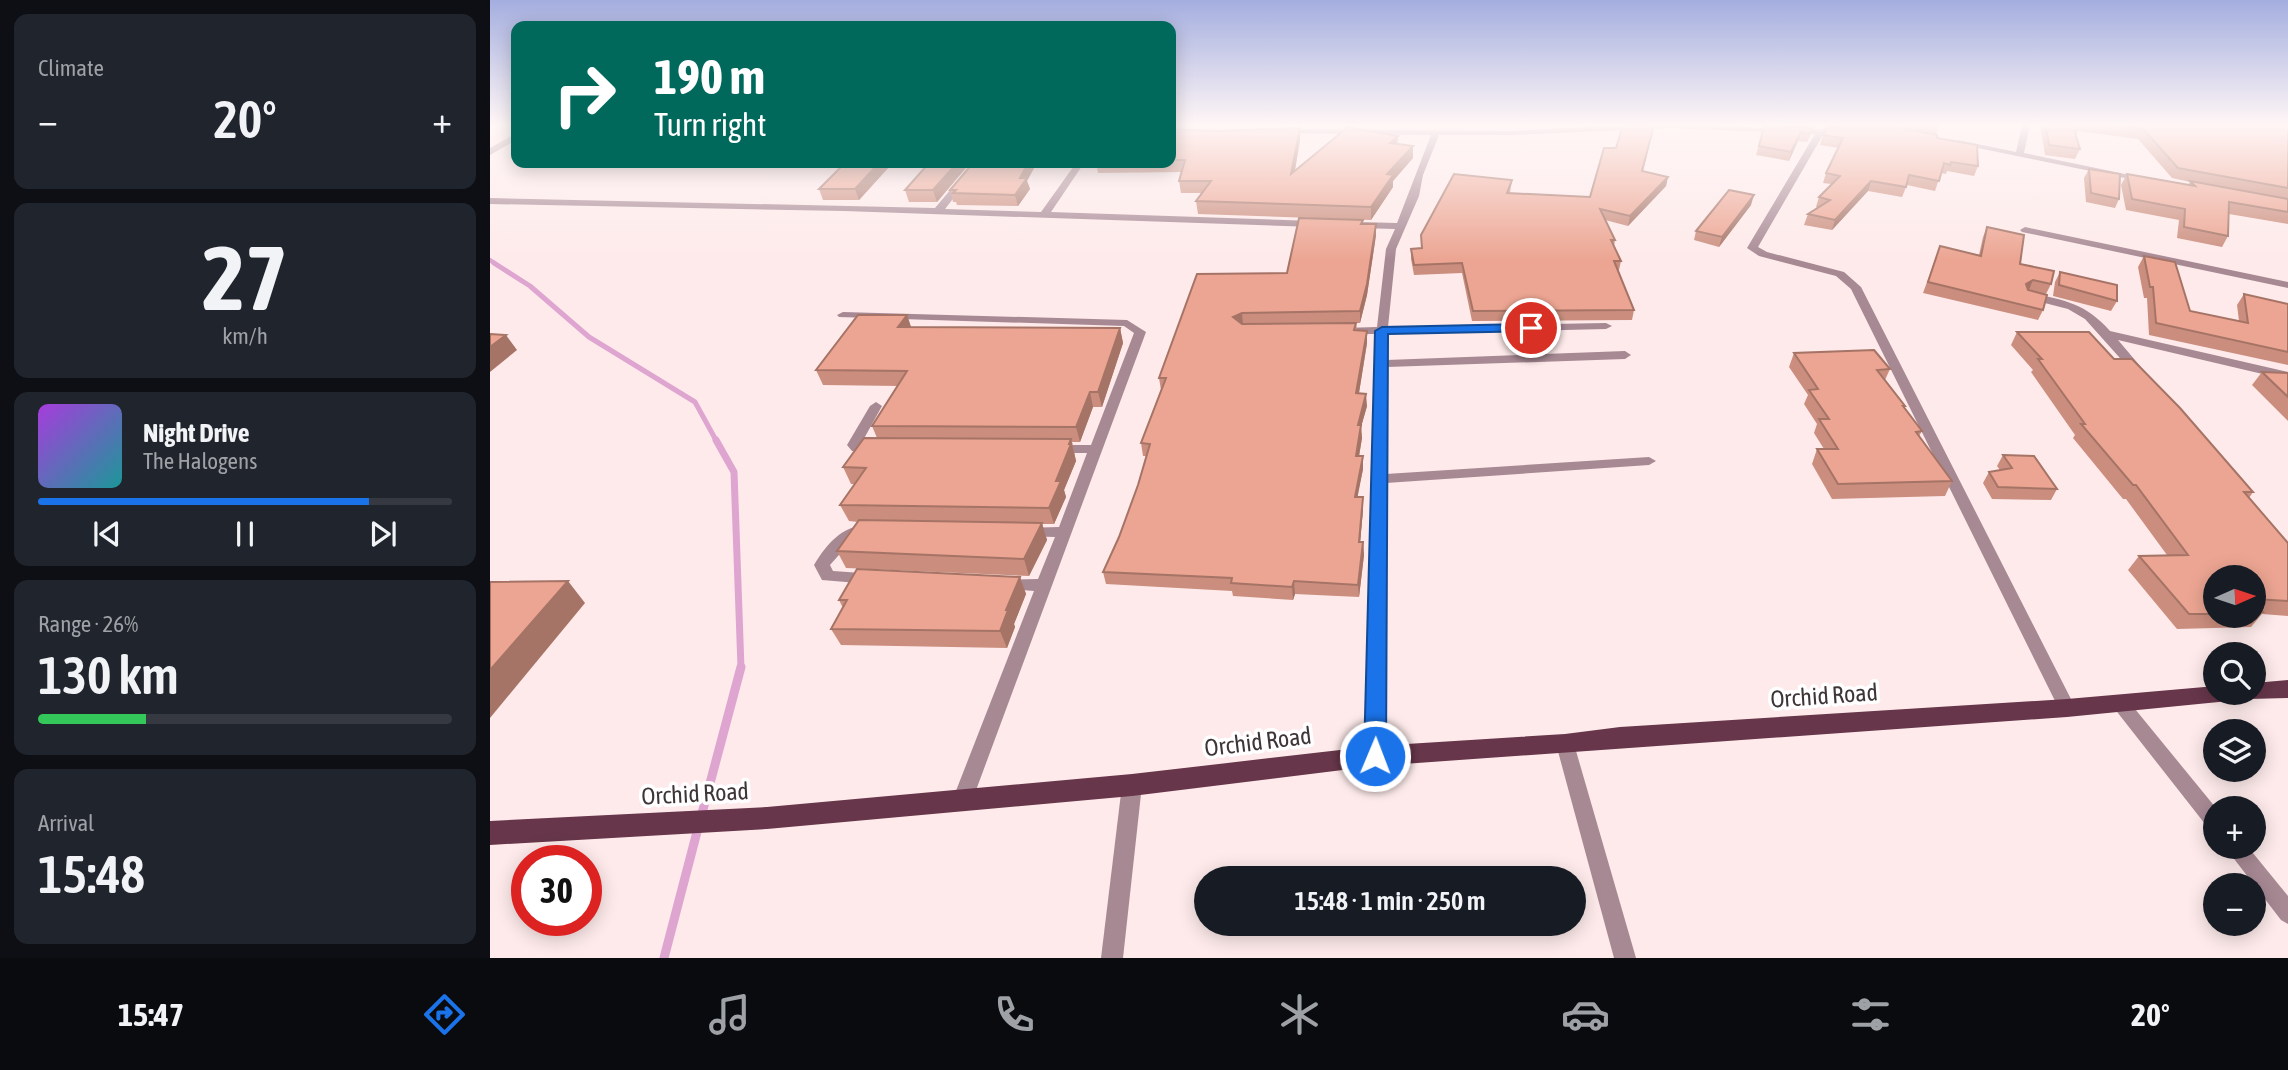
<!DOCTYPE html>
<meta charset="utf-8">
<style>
body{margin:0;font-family:"Asap Condensed",sans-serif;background:#20242c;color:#f1f3f6;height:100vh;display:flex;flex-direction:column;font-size:26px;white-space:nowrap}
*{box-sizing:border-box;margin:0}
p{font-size:23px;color:#9ea1a6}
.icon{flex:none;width:38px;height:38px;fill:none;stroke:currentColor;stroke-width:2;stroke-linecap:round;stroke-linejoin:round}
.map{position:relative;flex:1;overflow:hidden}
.sheet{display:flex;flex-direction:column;gap:14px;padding:14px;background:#0d0f14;width:490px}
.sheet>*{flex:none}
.guide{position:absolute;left:21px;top:21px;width:665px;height:147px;border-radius:14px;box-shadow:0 4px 18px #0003;background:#00695c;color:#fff;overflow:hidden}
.needle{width:46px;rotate:87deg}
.tools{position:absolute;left:1713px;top:565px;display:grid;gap:14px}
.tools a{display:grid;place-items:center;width:63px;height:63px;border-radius:50%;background:#171b24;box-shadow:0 4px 18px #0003;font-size:35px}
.speed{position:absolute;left:21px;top:845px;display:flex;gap:14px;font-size:35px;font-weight:700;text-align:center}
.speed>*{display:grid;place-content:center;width:91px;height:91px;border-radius:50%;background:#171b24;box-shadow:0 4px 18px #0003;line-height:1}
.speed .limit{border:10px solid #d22;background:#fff;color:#111}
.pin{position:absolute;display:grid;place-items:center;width:60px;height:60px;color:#fff;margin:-30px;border:4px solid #fff;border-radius:50%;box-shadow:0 2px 7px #0007}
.me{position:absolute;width:77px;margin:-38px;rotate:1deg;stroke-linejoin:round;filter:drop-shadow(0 0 5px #0008)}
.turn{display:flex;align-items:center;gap:24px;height:147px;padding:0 28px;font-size:32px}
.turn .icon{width:91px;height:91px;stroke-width:2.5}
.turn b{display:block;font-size:49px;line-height:60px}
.big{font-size:52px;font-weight:600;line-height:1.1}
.sheet .tile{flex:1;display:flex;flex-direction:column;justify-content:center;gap:10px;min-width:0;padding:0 24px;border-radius:14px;background:#20242c}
.sheet .dial{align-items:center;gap:0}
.dial b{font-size:91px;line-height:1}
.song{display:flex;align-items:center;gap:21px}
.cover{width:84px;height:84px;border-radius:10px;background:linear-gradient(135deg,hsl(280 70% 55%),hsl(180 70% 35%))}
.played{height:7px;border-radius:4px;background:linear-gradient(90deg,#1a73e8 80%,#363941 80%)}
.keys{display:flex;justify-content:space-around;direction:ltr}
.heat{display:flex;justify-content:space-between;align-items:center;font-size:38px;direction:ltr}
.charge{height:10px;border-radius:5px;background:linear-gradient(90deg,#34c759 26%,#363941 0)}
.trip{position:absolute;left:704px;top:866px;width:392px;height:70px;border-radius:35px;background:#171b24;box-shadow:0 4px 18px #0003;font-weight:600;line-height:70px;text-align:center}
.tabs{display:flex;height:112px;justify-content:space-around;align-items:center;background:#090b0e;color:#9ea1a6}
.tabs .icon{width:49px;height:49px}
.tabs .on{color:#1a73e8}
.tabs b{font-size:32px;color:#f1f3f6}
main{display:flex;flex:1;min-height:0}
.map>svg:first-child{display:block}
</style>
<main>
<section class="sheet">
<div class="tile"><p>Climate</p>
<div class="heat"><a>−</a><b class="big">20°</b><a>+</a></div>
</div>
<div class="tile dial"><b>27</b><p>km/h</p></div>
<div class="tile">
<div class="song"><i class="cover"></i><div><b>Night Drive</b><p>The Halogens</p></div></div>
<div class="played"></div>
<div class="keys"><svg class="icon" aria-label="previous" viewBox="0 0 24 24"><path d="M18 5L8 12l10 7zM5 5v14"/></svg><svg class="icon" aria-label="pause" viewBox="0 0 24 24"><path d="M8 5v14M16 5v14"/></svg><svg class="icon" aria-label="next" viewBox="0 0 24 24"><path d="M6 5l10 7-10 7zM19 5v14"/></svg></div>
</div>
<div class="tile"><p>Range · 26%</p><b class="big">130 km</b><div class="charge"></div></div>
<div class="tile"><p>Arrival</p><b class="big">15:48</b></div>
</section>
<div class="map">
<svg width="1798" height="958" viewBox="0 0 1798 958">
<rect width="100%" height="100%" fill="#feeaea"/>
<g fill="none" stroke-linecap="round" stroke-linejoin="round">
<!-- stream-far3 -->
<path stroke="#dea5d1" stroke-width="4.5" d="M0 260 7 265"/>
<!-- stream-far2 -->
<path stroke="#dea5d1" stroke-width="5" d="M4 263 40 286 99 337 205 402 227 442"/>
<!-- stream-far1 -->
<path stroke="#dea5d1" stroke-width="7" d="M226 440 244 472 251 668"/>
<!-- stream -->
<g stroke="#dea5d1" stroke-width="9">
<path d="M211 817 251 667"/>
<path d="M174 958 208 828"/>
</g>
<!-- minor -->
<g fill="#a78994" fill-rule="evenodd">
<path d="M1136 125H1223L1309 130 1357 128 1358 130 1354 132 1334 133 1268 247 1277 252 1354 272 1371 287 1583 703 1586 708 1583 713 1577 715 1571 713 1361 289 1346 276 1269 256 1257 248 1325 134 1181 128 1020 135H949L933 175 929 196 906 249 898 327 1116 323 1122 326 1116 329 898 334 897 360 1135 351 1141 355 1135 359 897 367 896 474 1159 457 1166 461 1159 465 896 483 894 756 892 762 885 764 878 762 876 756 886 334H853L847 331 853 328 887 327 896 249 905 229 869 228 864 225 869 222 907 223 941 135 791 133 787 131 791 129 1020 131Z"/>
<path d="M1532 125H1540L1534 153 1659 179 1654 182 1464 143 1468 140 1526 152Z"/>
<path d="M23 135H26V140L0 155V148Z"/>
<path d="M483 163H491L455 209 551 212 586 163H594L561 212 824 221 829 224 824 227 354 211 0 204V198L445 208Z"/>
<path d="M1535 227 1798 282V288L1532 232 1530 230Z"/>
<path d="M1539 293C1574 300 1595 303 1620 331L1798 372V380L1628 340 1656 373 1654 376H1646L1595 319 1578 309 1535 298V294Z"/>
<path d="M353 312 637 320 656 332 482 801 479 807 472 810 465 807 462 801 544 591 510 588 508 584 510 580 548 579 565 537 532 536 530 532 532 528 569 527 597 453H565L558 449 565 445H601L644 333 634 326 349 317 347 315Z"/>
<path d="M386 402 392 406 371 444H383L390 448 383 452 362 451 357 445 380 406Z"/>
<path d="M380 524 385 525 387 529 385 533 363 539 340 565 343 571 386 574 388 578 386 582 380 584 332 580 324 565C338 542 352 526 380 524Z"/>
<path d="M1630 696 1636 698 1726 808V832L1719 829 1624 708 1621 703 1624 698Z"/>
<path d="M1075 736 1082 738 1084 744 1146 958H1124L1066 744 1068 738Z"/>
<path d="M642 776 649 779 652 785 633 958H611L632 785 635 779Z"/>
<path d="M1735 847H1758L1798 896V924L1791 920Z"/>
</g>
<!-- primary -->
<path fill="#67364a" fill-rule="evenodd" d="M1798 680V698L1759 699 1577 717 885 766 642 796 277 829 0 845V821L277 807 642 774 885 746 1075 734 1130 727 1577 699 1726 686V693H1764V683Z"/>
</g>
<!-- wall -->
<g fill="#cb8e7e" fill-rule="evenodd">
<path d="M1164 125 1153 171 1178 177 1176 186 1138 226 1115 220 1125 240 1124 246 1131 261 1129 270H1128L1144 310 1142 320 982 321 972 273 924 275 921 259V249L931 248V235L1022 180 1020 193 1100 197 1126 148Z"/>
<path d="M1281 125H1449L1446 135 1447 138 1488 166 1484 176 1457 171 1456 174 1451 173 1445 191 1417 185 1412 197 1378 191 1342 230 1314 225 1318 214 1328 208 1326 207 1329 197 1341 184 1333 183 1336 173 1349 148 1330 145 1333 135 1396 126 1312 127 1323 128 1320 136 1317 142 1308 141 1299 161 1266 155 1274 126 1303 127Z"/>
<path d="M1550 125H1798V224L1739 214 1738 236 1732 247 1687 238 1689 220 1636 210 1631 185 1637 174 1698 185 1700 182 1682 178 1648 139 1588 131 1586 136 1590 149 1585 159 1555 155Z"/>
<path d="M681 129 810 140 805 171 907 144 923 158 903 181V187L881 220 708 214 706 201 712 193H691L689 181 691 172 608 173 606 163H681Z"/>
<path d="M355 163H480L447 202H419L415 190 435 167H399L369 200H333L329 189Z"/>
<path d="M1599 169 1629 199 1625 208 1596 202 1594 178Z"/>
<path d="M537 181 540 189 528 206 467 205 466 202H463L460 190Z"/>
<path d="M1261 205 1229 247 1204 240 1206 231Z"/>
<path d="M873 224 886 235 877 295 870 323H831H866L867 330 877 331V343L869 393 877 406 871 427 872 438 869 456 873 469 867 497H873V510L870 542H873L874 555 869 597 805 594 803 600 743 596 742 591 616 584 613 572 629 537 648 485 656 456H653L651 443 671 390 669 378 797 273Z"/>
<path d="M1497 227 1530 264 1561 284 1556 294 1540 291 1553 310 1548 320 1433 293 1450 246 1489 255 1493 237Z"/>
<path d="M1654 256 1700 311 1749 321 1747 305 1754 294 1798 304V365L1659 335 1657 298H1654L1648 267Z"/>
<path d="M1570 272 1627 301 1621 311 1563 296 1565 282Z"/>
<path d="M417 315 421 327 630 328 633 343 612 407H603L590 442H582L586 461 574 490 576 497 564 524H552L557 540 539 576 356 568 347 551 368 522 359 521 350 505 365 484H361L353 467 387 438 382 426 408 386 333 385 326 370Z"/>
<path d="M1527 332 1624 359 1763 492 1759 498 1798 543V616L1772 614 1761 627 1687 629 1638 570 1649 556 1677 555 1636 499H1633L1583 438 1585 435 1541 372 1543 370 1521 345ZM1726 578H1764V616H1726Z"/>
<path d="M1304 353 1400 369 1395 380 1415 406 1414 408 1432 431 1429 436 1462 481 1455 496 1342 499 1322 464 1327 449H1334L1324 433 1327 424 1314 404 1318 395 1299 367Z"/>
<path d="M1772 372 1798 373V421L1762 385Z"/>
<path d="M1513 455 1567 489 1561 500 1502 499 1493 483 1499 472 1510 470 1507 466Z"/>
<path d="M530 577 536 594 524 624 525 627 517 648 351 645 341 629 353 608 349 600Z"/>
</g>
<!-- shaded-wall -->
<g fill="#a57466">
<path d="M810 128V140L802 186 801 174Z"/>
<path d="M1311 132 1308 141 1299 161 1301 152Z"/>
<path d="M908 136 907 148 900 143Z"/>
<path d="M923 146V158L903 181V187L881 220V207L897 174Z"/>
<path d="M389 163H398L399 167 369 200 365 189Z"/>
<path d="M467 163H480L447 202 443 190Z"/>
<path d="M538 163H547L537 181 540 189 528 206 525 195 530 178Z"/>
<path d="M1178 177 1176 186 1138 226 1140 216Z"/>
<path d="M1381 181 1378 191 1342 230 1345 220Z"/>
<path d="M1264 195 1261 205 1229 247 1232 237Z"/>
<path d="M886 224V235L877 295 870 323V311Z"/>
<path d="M1543 280 1539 290 1536 284Z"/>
<path d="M752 313 753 324 743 317Z"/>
<path d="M417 315 422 330 408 327Z"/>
<path d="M630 328 633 343 612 407 608 392Z"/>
<path d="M877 331V343L867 405 866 393Z"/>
<path d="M16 335 27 350 0 372V347Z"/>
<path d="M600 392 603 407 590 442 586 427Z"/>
<path d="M876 394 877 406 871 427 872 438 867 468 866 456 868 425Z"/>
<path d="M581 439 586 461 574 490 576 497 564 524 559 508 566 481Z"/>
<path d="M873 456V469L865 510V497Z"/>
<path d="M873 497V510L869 555V542Z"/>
<path d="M552 523 557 540 539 576 534 559Z"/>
<path d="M873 542 874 555 869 597 868 585Z"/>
<path d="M530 577 536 594 524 624 525 627 517 648 510 631 516 610Z"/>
<path d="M78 581 95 603 0 718V670Z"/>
<path d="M804 581 805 594 803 600 802 587Z"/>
</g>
<!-- building -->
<g fill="#eca592" stroke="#a57466" stroke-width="2">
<path d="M1133 125H1164L1152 171 1178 177 1140 216 1110 209 1125 240H1121L1131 261H1124L1144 310 983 311 972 263 924 265 921 249 932 248 931 235 964 174 1022 180 1017 193 1100 197 1114 148H1126Z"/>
<path d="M1556 125H1587L1588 130H1584L1590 149 1559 145Z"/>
<path d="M1623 125H1798V188L1688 168 1653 129Z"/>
<path d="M1274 126 1323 128 1319 134 1311 132 1301 152 1269 146Z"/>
<path d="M1399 126 1447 135V138L1487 145 1488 166 1461 162 1460 165 1454 163 1449 181 1419 175 1416 187 1381 181 1345 220 1318 214 1340 200 1329 197 1350 176 1336 173 1353 138 1333 135 1337 127Z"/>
<path d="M858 127 908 136 900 143 923 146 897 174 903 175 881 207 706 201 721 181H689L695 160H681V129L727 131 810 128 801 174Z"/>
<path d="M355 163H389L365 189H329Z"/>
<path d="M439 163H467L443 190H415Z"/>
<path d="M483 163H538L530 178H537L525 195 463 193 466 190H460Z"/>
<path d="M1599 169 1630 174 1629 199 1601 193Z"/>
<path d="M1637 174 1705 186 1700 181 1798 199V212L1739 202 1738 236 1694 227 1695 209 1642 199Z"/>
<path d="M1239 190 1264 195 1232 237 1206 231Z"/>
<path d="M809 218 873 220 871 224H886L877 284 870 311 752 313 743 317 752 324 866 323 864 330 877 331 866 393 876 394 868 425H871L866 456H873L865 497H873L869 542H873L868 585 804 581 802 587 741 583 742 578 613 572 629 537 648 485 660 444 651 443 676 378H669L707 274 797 273Z"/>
<path d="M1497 227 1534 235 1530 264 1564 271 1561 284 1543 280 1536 284 1538 290 1557 295 1553 310 1438 282 1450 246 1491 256Z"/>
<path d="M1654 256 1685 262 1700 311 1758 323 1754 294 1798 304V352L1666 323 1663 287H1660Z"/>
<path d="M1570 272 1627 285V301L1569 285Z"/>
<path d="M368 315H417L408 327 630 328 608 392H600L586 427 382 426 417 371 326 370Z"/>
<path d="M1527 332H1599L1624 359H1642L1690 408 1763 492H1754L1798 543V601L1764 599V578H1726V614H1699L1649 556 1698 555 1646 485H1643L1591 424H1595L1548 359H1552Z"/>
<path d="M0 334 16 335 0 347Z"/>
<path d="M1384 350 1400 369 1387 370 1415 406H1413L1432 431 1426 432 1462 481 1348 484 1327 449H1348L1329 419H1339L1319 390 1328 389 1304 353Z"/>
<path d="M1772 372 1798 373V397Z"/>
<path d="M374 438 581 439 579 444H581L566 481H571L559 508 350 505 376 468 353 467Z"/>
<path d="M1513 455 1544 456 1567 489 1508 487 1499 472 1522 468Z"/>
<path d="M369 520 552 523 534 559 347 551Z"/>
<path d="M367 569 530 577 516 610H518L510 631 341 629 357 600H349Z"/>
<path d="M78 581 0 670V582Z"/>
<path d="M1764 602 1773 612 1764 613Z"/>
</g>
<!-- sky -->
<linearGradient id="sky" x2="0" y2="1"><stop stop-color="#a4aedf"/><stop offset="0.48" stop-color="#fff6f6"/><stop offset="1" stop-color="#fff6f6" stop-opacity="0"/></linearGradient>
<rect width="1798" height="260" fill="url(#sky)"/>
<!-- route -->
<path fill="#1a73e8" stroke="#114b97" stroke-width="2" d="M1041 324 1048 328 1046 331 898 334 896 756 892 763 885 766 877 763 874 756 885 331 892 327Z"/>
<g text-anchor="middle" stroke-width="7" stroke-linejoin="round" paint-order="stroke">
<!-- near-street labels -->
<g font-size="24" fill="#3d3536" stroke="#fff">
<text transform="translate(1334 696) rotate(-4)" y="8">Orchid Road</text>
<text transform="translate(768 742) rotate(-7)" y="8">Orchid Road</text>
<text transform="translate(205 794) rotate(-3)" y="8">Orchid Road</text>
</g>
</g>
</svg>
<div class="tools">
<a><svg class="needle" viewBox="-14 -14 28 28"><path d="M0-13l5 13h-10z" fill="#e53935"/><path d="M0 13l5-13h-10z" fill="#9ea1a6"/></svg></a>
<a><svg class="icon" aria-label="search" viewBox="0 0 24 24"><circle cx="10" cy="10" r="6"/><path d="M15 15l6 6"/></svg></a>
<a><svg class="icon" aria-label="layers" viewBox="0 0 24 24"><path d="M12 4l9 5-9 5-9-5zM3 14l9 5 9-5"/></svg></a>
<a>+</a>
<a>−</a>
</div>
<div class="speed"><div class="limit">30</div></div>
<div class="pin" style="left:1041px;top:328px;background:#d93025"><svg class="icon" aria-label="arrive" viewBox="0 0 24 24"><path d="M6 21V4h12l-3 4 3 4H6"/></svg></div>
<svg class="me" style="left:885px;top:756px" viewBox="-20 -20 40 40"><circle r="17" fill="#1a73e8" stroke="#fff" stroke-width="3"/><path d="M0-11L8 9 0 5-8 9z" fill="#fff"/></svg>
<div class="trip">15:48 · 1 min · 250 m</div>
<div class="guide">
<div class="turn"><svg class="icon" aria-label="right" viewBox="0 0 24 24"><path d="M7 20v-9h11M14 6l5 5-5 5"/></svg><div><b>190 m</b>Turn right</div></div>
</div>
</div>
</main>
<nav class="tabs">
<b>15:47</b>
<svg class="icon on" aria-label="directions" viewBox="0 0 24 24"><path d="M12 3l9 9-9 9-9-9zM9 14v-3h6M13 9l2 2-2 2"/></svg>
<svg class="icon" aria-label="music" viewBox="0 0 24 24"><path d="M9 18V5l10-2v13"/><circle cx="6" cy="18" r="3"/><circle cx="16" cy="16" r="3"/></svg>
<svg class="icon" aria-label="phone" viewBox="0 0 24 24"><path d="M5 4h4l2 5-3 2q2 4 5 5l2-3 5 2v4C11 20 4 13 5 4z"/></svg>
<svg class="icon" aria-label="climate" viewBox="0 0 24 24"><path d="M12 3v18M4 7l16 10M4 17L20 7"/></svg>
<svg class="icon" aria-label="car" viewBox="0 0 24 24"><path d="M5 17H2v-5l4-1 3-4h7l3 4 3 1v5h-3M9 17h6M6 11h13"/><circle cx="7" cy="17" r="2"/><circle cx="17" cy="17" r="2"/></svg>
<svg class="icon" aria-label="filters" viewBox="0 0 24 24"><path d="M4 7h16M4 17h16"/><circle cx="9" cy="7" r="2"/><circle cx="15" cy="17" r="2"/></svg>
<b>20°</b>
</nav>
